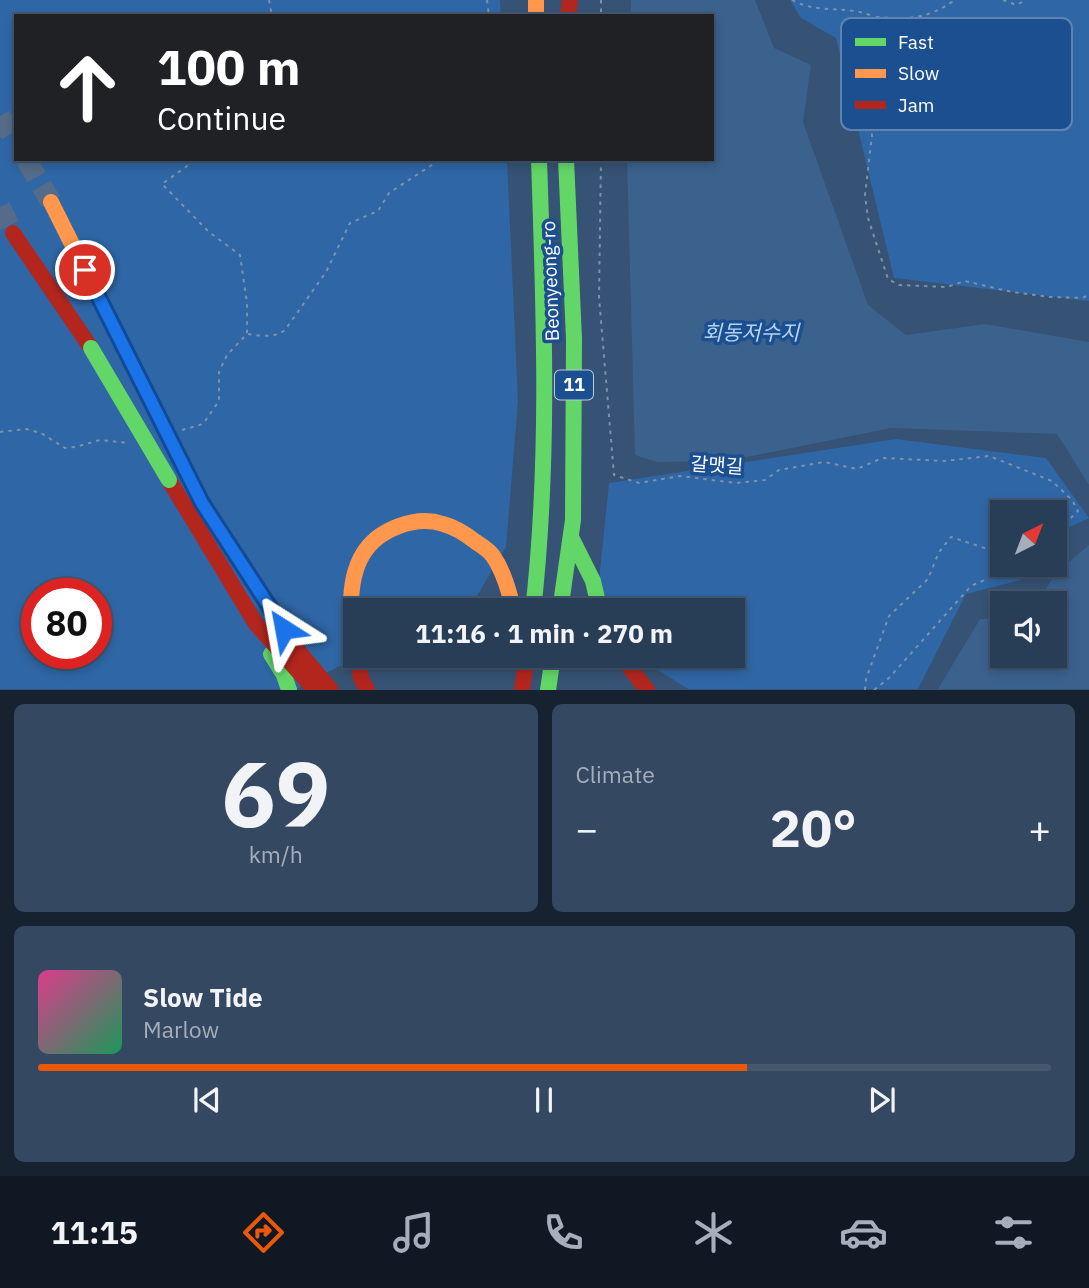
<!DOCTYPE html>
<meta charset="utf-8">
<style>
body{margin:0;font-family:"IBM Plex Sans","Noto Sans KR",sans-serif;background:#344961;color:#f1f3f6;height:100vh;display:flex;flex-direction:column;font-size:26px;white-space:nowrap}
*{box-sizing:border-box;margin:0}
p{font-size:23px;color:#a5aeba}
.icon{flex:none;width:38px;height:38px;fill:none;stroke:currentColor;stroke-width:2;stroke-linecap:round;stroke-linejoin:round}
.map{position:relative;height:690px;overflow:hidden}
.sheet{display:flex;flex-direction:column;gap:14px;padding:14px;background:#162230;flex:1}
.sheet>*{flex:none}
.banner{position:absolute;left:14px;top:14px;width:700px;height:147px;border-radius:0px;box-shadow:0 4px 10px #0003,0 0 0 2px #44576d;background:#202124;color:#fff;overflow:hidden}
.needle{width:46px;rotate:42deg}
.controls{position:absolute;left:990px;top:500px;display:grid;gap:14px}
.controls a{display:grid;place-items:center;width:77px;height:77px;border-radius:0px;background:#283e57;box-shadow:0 4px 10px #0003,0 0 0 2px #44576d;font-size:35px}
.speed{position:absolute;left:21px;top:578px;display:flex;gap:14px;font-size:35px;font-weight:700;text-align:center}
.speed>*{display:grid;place-content:center;width:91px;height:91px;border-radius:50%;background:#283e57;box-shadow:0 4px 10px #0003,0 0 0 2px #44576d;line-height:1}
.speed .limit{border:10px solid #d22;background:#fff;color:#111}
.pin{position:absolute;display:grid;place-items:center;width:60px;height:60px;color:#fff;margin:-30px;border:4px solid #fff;border-radius:50%;box-shadow:0 2px 7px #0007}
.me{position:absolute;width:77px;margin:-38px;rotate:326deg;stroke-linejoin:round;filter:drop-shadow(0 0 5px #0008)}
.turn{display:flex;align-items:center;gap:24px;height:147px;padding:0 28px;font-size:32px}
.turn .icon{width:91px;height:91px;stroke-width:2.5}
.turn b{display:block;font-size:49px;line-height:60px}
.big{font-size:52px;font-weight:800;line-height:1.1}
.sheet .widget{flex:1;display:flex;flex-direction:column;justify-content:center;gap:10px;min-width:0;padding:0 24px;border-radius:10px;background:#344961}
.sheet .dial{align-items:center;gap:0}
.dial b{font-size:91px;line-height:1}
.song{display:flex;align-items:center;gap:21px}
.cover{width:84px;height:84px;border-radius:10px;background:linear-gradient(135deg,hsl(330 70% 55%),hsl(150 70% 35%))}
.played{height:7px;border-radius:4px;background:linear-gradient(90deg,#ea580c 70%,#44576d 70%)}
.keys{display:flex;justify-content:space-around;direction:ltr}
.heat{display:flex;justify-content:space-between;align-items:center;font-size:38px;direction:ltr}
.sheet .tiles{flex:1;display:grid;gap:14px;grid-template-columns:1fr 1fr}
.widget:last-child{grid-column:span 2}
.trip{position:absolute;left:343px;top:598px;width:402px;height:70px;border-radius:0px;background:#283e57;box-shadow:0 4px 10px #0003,0 0 0 2px #44576d;font-weight:800;line-height:70px;text-align:center}
.tab-bar{display:flex;height:112px;justify-content:space-around;align-items:center;background:#101923;color:#a5aeba}
.tab-bar .icon{width:49px;height:49px}
.tab-bar .current{color:#ea580c}
.tab-bar b{font-size:32px;color:#f1f3f6}
.map>svg:first-child{display:block}
</style>
<div class="map">
<svg width="1089" height="690" viewBox="0 0 1089 690">
<rect width="100%" height="100%" fill="#365274"/>
<!-- green -->
<g fill="#2f66a5" fill-rule="evenodd">
<path d="M0 0H500L501 16H16V159H507L518 401 506 547 468 611H355L359 656 301 686 299 689H0ZM37 593H96V653H37Z"/>
<path d="M790 0H1089V301L894 278 836 38 801 18Z"/>
<path d="M896 439 1046 458 1089 518 1055 534V513H1003V565H1027L1021 580 966 594 918 689H688L636 656H733V611H611L599 581 609 483Z"/>
</g>
<!-- water -->
<g fill="#3b618d">
<path d="M631 0H755L774 48 811 65 803 122 868 305 906 335 985 324 1089 342V485L1057 434 891 428 727 461 657 462 635 455 627 159H712V16H631Z"/>
<path d="M1089 545V689H938L980 619 1003 618V656H1055V604H1037L1055 574Z"/>
</g>
<g fill="none" stroke-linecap="round" stroke-linejoin="round">
<!-- highway-tunnel -->
<g stroke="#546c89" stroke-width="21" stroke-dasharray="21 10" stroke-linecap="butt">
<path d="M0 116 16 143"/>
<path d="M26 159 51 202"/>
<path d="M0 207 13 233"/>
</g>
<!-- path -->
<g stroke="#7d92a8" stroke-width="2" stroke-dasharray="3.5 5" stroke-linecap="butt">
<path d="M269 0 272 16"/>
<path d="M487 0 489 16"/>
<path d="M601 0V16"/>
<path d="M792 0C819 15 848 4 874 17L860 75 862 102 872 135 865 195 868 218 888 279 899 285 947 287 965 281 1012 292 1050 297 1082 298 1089 295"/>
<path d="M1003 0 1016 5 1026 0"/>
<path d="M876 17C910 19 925 20 955 0"/>
<path d="M601 159 599 297 614 475 639 483 680 476 736 483 765 480 779 470 824 462 857 469 882 458 945 461 989 456 1052 481 1072 500 1078 511 1055 533"/>
<path d="M248 334C260 336 275 338 285 330L326 272 350 223 378 211 389 193 441 159"/>
<path d="M182 430 203 424 219 401V372L227 355 247 334V303L240 255 209 232 162 184 190 164 192 159"/>
<path d="M0 432 26 429 41 433 65 448 75 447 100 440 130 443"/>
<path d="M865 690 866 679 889 616 928 579 939 552 951 537 1003 554"/>
<path d="M874 690 889 678 971 586 1005 571 1014 565"/>
</g>
<!-- fast -->
<g stroke="#63d668" stroke-width="16">
<path d="M571 537 593 581 600 611"/>
<path d="M533 611C550 460 544 310 539 159"/>
<path d="M560 611 573 520 574 339 566 159"/>
<path d="M271 654 284 675 289 690"/>
<path d="M548 690 553 656"/>
</g>
<!-- slow -->
<g stroke="#ff974d" stroke-width="16">
<path d="M536 0V16"/>
<path d="M51 202 119 338"/>
<path d="M355 649C350 620 347 580 363 554 378 529 416 515 443 524 455 527 467 535 476 542 482 546 489 550 493 556 504 572 509 592 514 611"/>
</g>
<!-- jam -->
<g stroke="#b3261e" stroke-width="16">
<path d="M568 16 570 0"/>
<path d="M13 233 91 348"/>
<path d="M169 480 256 624 315 690"/>
<path d="M202 503 296 648 331 690"/>
<path d="M357 656 361 678 367 690"/>
<path d="M621 656 647 690"/>
<path d="M522 690 527 656"/>
</g>
<!-- fast-bridge -->
<g stroke="#63d668" stroke-width="16">
<path d="M119 338 202 503"/>
<path d="M91 348 169 480"/>
</g>
</g>
<g fill="none" stroke-linecap="round" stroke-linejoin="round">
<!-- route casing -->
<g stroke="#114b97" stroke-width="18">
<path id="route" d="M85 270 202 503 284 629"/>
</g>
<!-- route -->
<use href="#route" stroke="#1a73e8" stroke-width="12"/>
</g>
<g text-anchor="middle" stroke-width="7" stroke-linejoin="round" paint-order="stroke">
<!-- shield labels -->
<rect fill="#1b4f8f" stroke="#bbcadd" stroke-width="2" x="555" y="370.5" width="38" height="29" rx="5"/>
<g font-size="18" font-weight="bold" fill="#fff">
<text x="574" y="391">11</text>
</g>
<!-- street labels -->
<g font-size="19" fill="#fff" stroke="#1b4f8f">
<text transform="translate(550 281) rotate(-92)" y="7">Beonyeong-ro</text>
<text transform="translate(717 465) rotate(4)" y="7">갈맷길</text>
</g>
<!-- water labels -->
<g font-size="21" font-style="italic" fill="#b5d3f5" stroke="#1b4f8f">
<text x="751" y="340">회동저수지</text>
</g>
</g>
<!-- legend -->
<rect x="841" y="18" width="231" height="112" rx="10" fill="#1b4f8f" stroke="#5f84b1" stroke-width="2"/>
<rect x="855" y="38" width="31" height="8" fill="#63d668"/>
<rect x="855" y="69" width="31" height="9" fill="#ff974d"/>
<rect x="855" y="101" width="31" height="8" fill="#b3261e"/>
<g font-size="19" fill="#fff">
<text x="898" y="49">Fast</text>
<text x="898" y="80">Slow</text>
<text x="898" y="112">Jam</text>
</g>
</svg>
<div class="controls">
<a><svg class="needle" viewBox="-14 -14 28 28"><path d="M0-13l5 13h-10z" fill="#e53935"/><path d="M0 13l5-13h-10z" fill="#a5aeba"/></svg></a>
<a><svg class="icon" aria-label="sound" viewBox="0 0 24 24"><path d="M4 9h4l5-4v14l-5-4H4zM17 9q2 3 0 6"/></svg></a>
</div>
<div class="speed"><div class="limit">80</div></div>
<div class="pin" style="left:85px;top:270px;background:#d93025"><svg class="icon" aria-label="arrive" viewBox="0 0 24 24"><path d="M6 21V4h12l-3 4 3 4H6"/></svg></div>
<svg class="me" style="left:284px;top:629px" viewBox="-20 -20 40 40"><path d="M0-17L14 15 0 8-14 15z" fill="#1a73e8" stroke="#fff" stroke-width="4"/></svg>
<div class="trip">11:16 · 1 min · 270 m</div>
<div class="banner">
<div class="turn"><svg class="icon" aria-label="ahead" viewBox="0 0 24 24"><path d="M12 20V5M6 11l6-6 6 6"/></svg><div><b>100 m</b>Continue</div></div>
</div>
</div>
<section class="sheet">
<div class="tiles">
<div class="widget dial"><b>69</b><p>km/h</p></div>
<div class="widget"><p>Climate</p>
<div class="heat"><a>−</a><b class="big">20°</b><a>+</a></div>
</div>
<div class="widget">
<div class="song"><i class="cover"></i><div><b>Slow Tide</b><p>Marlow</p></div></div>
<div class="played"></div>
<div class="keys"><svg class="icon" aria-label="previous" viewBox="0 0 24 24"><path d="M18 5L8 12l10 7zM5 5v14"/></svg><svg class="icon" aria-label="pause" viewBox="0 0 24 24"><path d="M8 5v14M16 5v14"/></svg><svg class="icon" aria-label="next" viewBox="0 0 24 24"><path d="M6 5l10 7-10 7zM19 5v14"/></svg></div>
</div>
</div>
</section>
<nav class="tab-bar">
<b>11:15</b>
<svg class="icon current" aria-label="directions" viewBox="0 0 24 24"><path d="M12 3l9 9-9 9-9-9zM9 14v-3h6M13 9l2 2-2 2"/></svg>
<svg class="icon" aria-label="music" viewBox="0 0 24 24"><path d="M9 18V5l10-2v13"/><circle cx="6" cy="18" r="3"/><circle cx="16" cy="16" r="3"/></svg>
<svg class="icon" aria-label="phone" viewBox="0 0 24 24"><path d="M5 4h4l2 5-3 2q2 4 5 5l2-3 5 2v4C11 20 4 13 5 4z"/></svg>
<svg class="icon" aria-label="climate" viewBox="0 0 24 24"><path d="M12 3v18M4 7l16 10M4 17L20 7"/></svg>
<svg class="icon" aria-label="car" viewBox="0 0 24 24"><path d="M5 17H2v-5l4-1 3-4h7l3 4 3 1v5h-3M9 17h6M6 11h13"/><circle cx="7" cy="17" r="2"/><circle cx="17" cy="17" r="2"/></svg>
<svg class="icon" aria-label="filters" viewBox="0 0 24 24"><path d="M4 7h16M4 17h16"/><circle cx="9" cy="7" r="2"/><circle cx="15" cy="17" r="2"/></svg>
</nav>
